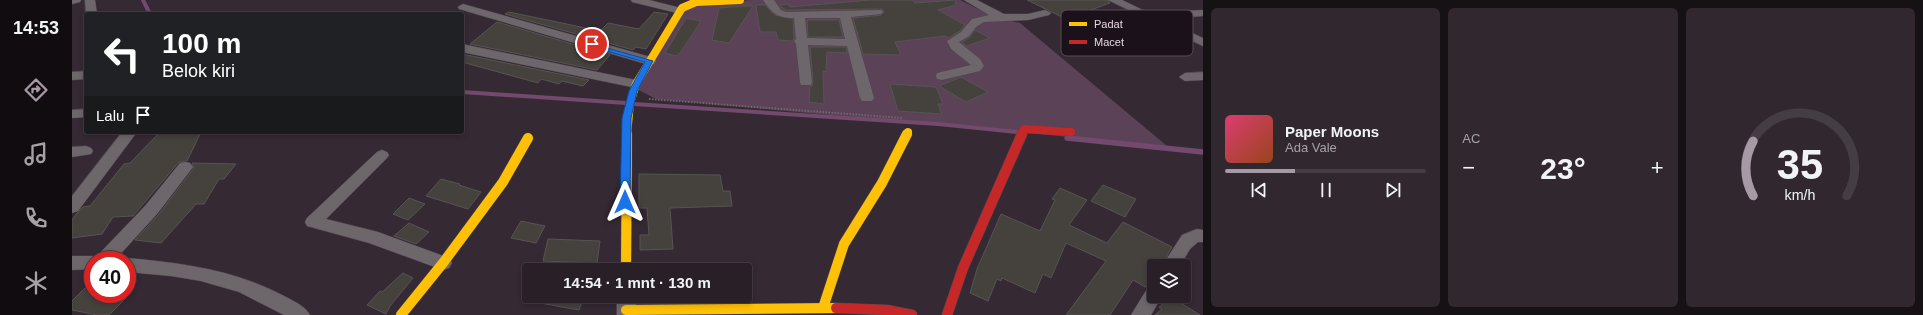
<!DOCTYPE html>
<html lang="id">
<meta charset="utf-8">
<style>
body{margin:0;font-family:Arial,sans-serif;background:#30272f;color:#f1f3f6;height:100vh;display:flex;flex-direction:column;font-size:15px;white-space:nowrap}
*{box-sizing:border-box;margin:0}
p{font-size:13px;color:#a5a2a7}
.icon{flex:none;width:22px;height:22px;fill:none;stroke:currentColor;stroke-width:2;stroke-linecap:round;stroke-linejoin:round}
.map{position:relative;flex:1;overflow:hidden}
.details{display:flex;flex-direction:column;gap:8px;padding:8px;background:#161115;width:720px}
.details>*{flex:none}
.banner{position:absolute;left:12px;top:12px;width:380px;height:122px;border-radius:4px;box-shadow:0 2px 6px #0003,0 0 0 1px #443d44;background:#202124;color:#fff;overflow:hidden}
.tools{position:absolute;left:1075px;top:259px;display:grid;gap:8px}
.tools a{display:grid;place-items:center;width:44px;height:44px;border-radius:4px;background:#281f27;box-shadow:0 2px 6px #0003,0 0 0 1px #443d44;font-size:20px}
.speed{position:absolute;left:12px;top:251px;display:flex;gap:8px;font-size:20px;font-weight:700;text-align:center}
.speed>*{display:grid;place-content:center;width:52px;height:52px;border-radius:50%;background:#281f27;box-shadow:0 2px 6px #0003,0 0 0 1px #443d44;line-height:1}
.speed .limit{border:6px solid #d22;background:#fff;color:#111}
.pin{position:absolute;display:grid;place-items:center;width:34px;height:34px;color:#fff;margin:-17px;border:2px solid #fff;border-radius:50%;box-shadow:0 1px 4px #0007}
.me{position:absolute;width:44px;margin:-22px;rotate:0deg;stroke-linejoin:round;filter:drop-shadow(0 0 3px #0008)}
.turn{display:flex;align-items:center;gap:14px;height:84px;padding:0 12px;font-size:18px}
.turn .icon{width:52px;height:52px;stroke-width:2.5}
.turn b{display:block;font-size:28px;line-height:34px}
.then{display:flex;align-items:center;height:38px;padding:0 12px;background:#0003;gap:8px;font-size:15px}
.big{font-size:30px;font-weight:800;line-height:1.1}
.details .widget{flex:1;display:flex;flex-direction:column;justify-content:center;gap:6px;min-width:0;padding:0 14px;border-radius:6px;background:#30272f}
.details .dial{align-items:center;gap:0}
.dial svg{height:104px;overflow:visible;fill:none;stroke:#443d44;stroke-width:7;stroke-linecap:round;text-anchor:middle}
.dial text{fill:#f1f3f6;stroke:none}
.song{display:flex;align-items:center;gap:12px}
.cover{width:48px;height:48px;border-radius:6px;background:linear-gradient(135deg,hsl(340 70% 55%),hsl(20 70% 35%))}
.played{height:4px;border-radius:2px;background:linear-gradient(90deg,#a799a5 35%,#443d44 35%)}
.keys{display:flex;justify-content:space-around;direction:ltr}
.heat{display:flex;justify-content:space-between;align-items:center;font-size:22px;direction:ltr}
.details .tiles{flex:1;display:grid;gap:8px;grid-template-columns:repeat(3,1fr)}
.trip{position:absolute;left:450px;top:263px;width:230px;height:40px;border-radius:4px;background:#281f27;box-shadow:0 2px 6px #0003,0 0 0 1px #443d44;font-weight:800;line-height:40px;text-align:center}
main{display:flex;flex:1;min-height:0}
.dock{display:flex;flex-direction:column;width:72px;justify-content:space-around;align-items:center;background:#100c10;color:#a5a2a7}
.dock .icon{width:28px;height:28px}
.dock .active{color:#a799a5}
.dock b{font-size:18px;color:#f1f3f6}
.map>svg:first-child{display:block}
</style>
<main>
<nav class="dock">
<b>14:53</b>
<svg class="icon active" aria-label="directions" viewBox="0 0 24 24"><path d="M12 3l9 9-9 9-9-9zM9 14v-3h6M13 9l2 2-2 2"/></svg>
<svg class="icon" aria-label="music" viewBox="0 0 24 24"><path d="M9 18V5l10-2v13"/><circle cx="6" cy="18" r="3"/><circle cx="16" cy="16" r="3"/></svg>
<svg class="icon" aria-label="phone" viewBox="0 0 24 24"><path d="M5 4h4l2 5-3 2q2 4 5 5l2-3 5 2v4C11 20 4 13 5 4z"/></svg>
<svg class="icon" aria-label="climate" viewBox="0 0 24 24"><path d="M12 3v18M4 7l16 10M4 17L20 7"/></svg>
</nav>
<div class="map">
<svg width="1131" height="315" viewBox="0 0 1131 315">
<rect width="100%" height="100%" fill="#352934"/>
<!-- green -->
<path fill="#5b4257" d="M681 0H888L922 17 948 23 1095 146 584 99 563 88 617 4Z"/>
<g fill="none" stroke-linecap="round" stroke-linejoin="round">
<!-- stream-far1 -->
<g stroke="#73496d" stroke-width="4">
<path d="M71 0 78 14"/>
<path d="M390 92 554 103"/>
<path d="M562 104 866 124 945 132"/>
</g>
<!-- stream -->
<path stroke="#73496d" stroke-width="5.5" d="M995 138 1131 152"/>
</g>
<!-- building -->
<g fill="#45413d" stroke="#575454">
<path d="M798 0H840L843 3 883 0 884 5 866 10 893 25 888 31 877 38 873 36 823 42 829 55 791 54 781 18 809 15 812 12 810 9 714 10 707 5 716 4 718 7Z"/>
<path d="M955 0H1035L1038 3 994 19Z"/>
<path d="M684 5H693L703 15 721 19 722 38 721 41 706 40 704 32H688Z"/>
<path d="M670 6H681L657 43 640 40 647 8Z"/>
<path d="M437 12 528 31 536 23 567 29 582 12 596 14 574 49 564 47 561 50 433 14Z"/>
<path d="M614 18 629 21 609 52 604 56 593 53Z"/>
<path d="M735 20H767L771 37H736Z"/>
<path d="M425 22 538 55 525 70 398 44Z"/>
<path d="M903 30 918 38 895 46 890 42 898 37Z"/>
<path d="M738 47H774L775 53 755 52 754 72 751 71 752 104 737 102 738 86H740L741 82Z"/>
<path d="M390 54 517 80 511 86 490 81 487 84 469 79 466 83 390 62Z"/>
<path d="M889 77 916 92 894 102 867 86Z"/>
<path d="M818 84 864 87 871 104H866L870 114 826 111Z"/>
<path d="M88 132H129L115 161 107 162 61 216 41 217 30 234 0 238V220L5 213 11 207 18 206 52 164 58 163Z"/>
<path d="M120 163 164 164 152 179H147L132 204H124L89 243 63 240 86 215 122 168Z"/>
<path d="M567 174 648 175 651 191H658L660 206 598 208 601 249 568 250V235H577L575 208H567Z"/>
<path d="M369 179 388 184 387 185 409 192 396 209 354 196Z"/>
<path d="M1031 185 1064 199 1053 217 1019 201Z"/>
<path d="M988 188 1015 200 997 225 1035 243 1051 222 1100 247 1089 266H1082V285L1075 288 1061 280 1038 315H994L1034 261 994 243 979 278 971 274 963 293 930 278 929 281 925 279 916 301 898 293 905 269 929 214 968 231 983 200 980 199Z"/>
<path d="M337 198 353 204 336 220 321 214Z"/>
<path d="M449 221 473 226 464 243 439 238Z"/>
<path d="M337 223 357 232 344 244 322 236Z"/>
<path d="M476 239 528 241 525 263 471 261Z"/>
<path d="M331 273 341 278 318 306 314 314 295 305 308 291 310 292Z"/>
<path d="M21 280V294H58L37 315H25L0 310V301Z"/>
<path d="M469 296H512L507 310 468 303Z"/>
<path d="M1099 297 1128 315H1083L1090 309 1087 307Z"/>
</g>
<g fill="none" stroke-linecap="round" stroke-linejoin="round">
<!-- street casing -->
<g stroke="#50454f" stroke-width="1">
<g id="street">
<path d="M0 0H9L8 2 0 4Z"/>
<path d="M13 0H23L25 14 14 15Z"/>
<path d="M559 0H577L613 9 614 11 609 14 560 2Z"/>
<path d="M691 0H702L709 10 714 12 809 10 811 12 809 14 779 17 802 98 800 101H790L788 98 775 46 736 45 740 82 739 85H729L728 82 724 44 722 41 724 39 722 18C705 18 700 13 691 0ZM733 18H768L773 39 735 38Z"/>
<path d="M892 0H905L932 14H956L973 10 979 13 977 15 956 20 912 22 904 27 897 36 887 42 908 59 912 66 908 71 870 80 865 79 864 76 865 73 899 65 879 49 875 41 889 32 900 19 917 15Z"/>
<path d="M1036 0H1050L1077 13 1131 10V16L1090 19 1131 38V46Z"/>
<path d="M391 4 582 58 584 61 582 64H574L387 9 386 7Z"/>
<path d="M390 44 564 80 570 84 564 88 390 52Z"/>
<path d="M14 71V79L0 80V72Z"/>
<path d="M1131 72V80L1113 81 1107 77 1113 73Z"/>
<path d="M14 109V117L0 118V110Z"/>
<path d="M50 132H65L6 211 0 213V196Z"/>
<path d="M14 146 19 148 21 151 19 154 0 157V147Z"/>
<path d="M310 150 315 152 317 155 315 158 254 219 306 232 377 258 380 263 377 268 371 270 297 243 235 226 233 222 235 218 305 152Z"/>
<path d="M113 162 118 163 121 167 118 171 85 214 43 260H21V269L0 270V256H25L73 206 108 163Z"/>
<path d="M1125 229 1131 230V242H1126L1118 249 1108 266H1090L1110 235Z"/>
<path d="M55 258C111 263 164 270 214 297 223 302 233 306 238 315H212L167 292 129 281 99 276 55 272V260H49Z"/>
<path d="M1082 286V296H1090L1079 315H1059L1075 289Z"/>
<path d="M545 296H563L565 315H545Z"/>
</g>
</g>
<!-- slow-far1 casing -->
<g stroke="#50454f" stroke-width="8">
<g id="slow-far1">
<path d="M555 135 558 103 564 84 610 8 624 2 668 0"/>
<path d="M835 135 836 132"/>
</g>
</g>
<!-- slow casing -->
<g stroke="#50454f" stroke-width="11">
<g id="slow">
<path d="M554 270 555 134"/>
<path d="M751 308 772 244 810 183 835 134"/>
<path d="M554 310 764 308"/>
<path d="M329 315 371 263 431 182 456 138"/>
</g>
</g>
<!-- jam-far1 casing -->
<g stroke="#50454f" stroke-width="8">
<path id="jam-far1" d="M950 135 952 129 999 132"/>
</g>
<!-- jam casing -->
<g stroke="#50454f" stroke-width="11">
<g id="jam">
<path d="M764 308 815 310 840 315"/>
<path d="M875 315 891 268 950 134"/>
</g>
</g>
<!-- path -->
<path stroke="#6e676d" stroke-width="2" stroke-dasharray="1.5 1.5" stroke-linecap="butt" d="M577 99 830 118"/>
<!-- street -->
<use href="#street" fill="#6d676c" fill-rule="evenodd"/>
<!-- slow-far1 -->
<use href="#slow-far1" stroke="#ffc107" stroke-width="8"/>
<!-- slow -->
<use href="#slow" stroke="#ffc107" stroke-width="10"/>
<!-- jam-far1 -->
<use href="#jam-far1" stroke="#c62828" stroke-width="8"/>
<!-- jam -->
<use href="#jam" stroke="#c62828" stroke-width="10"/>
</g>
<!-- route -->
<path fill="#1a73e8" stroke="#114b97" d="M517 43 581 61 565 91 559 118 558 202 553 205 548 202 550 118 557 91 573 62 517 46Z"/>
<!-- legend -->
<rect x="989" y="10" width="132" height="46" rx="6" fill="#1b111a" stroke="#584c56" stroke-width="1"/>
<rect x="997" y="22" width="18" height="4" fill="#ffc107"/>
<rect x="997" y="40" width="18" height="4" fill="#c62828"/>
<g font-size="11" fill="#e5d5e2">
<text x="1022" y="28">Padat</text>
<text x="1022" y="46">Macet</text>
</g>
</svg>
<div class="tools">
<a><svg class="icon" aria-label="layers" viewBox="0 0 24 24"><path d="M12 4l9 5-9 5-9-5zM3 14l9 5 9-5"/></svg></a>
</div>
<div class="speed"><div class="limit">40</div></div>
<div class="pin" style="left:520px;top:44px;background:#d93025"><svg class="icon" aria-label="arrive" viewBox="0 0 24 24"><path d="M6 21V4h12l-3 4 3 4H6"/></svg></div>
<svg class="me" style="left:553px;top:202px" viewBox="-20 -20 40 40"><path d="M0-17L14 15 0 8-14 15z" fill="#1a73e8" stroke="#fff" stroke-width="4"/></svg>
<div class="trip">14:54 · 1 mnt · 130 m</div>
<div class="banner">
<div class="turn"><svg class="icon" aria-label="left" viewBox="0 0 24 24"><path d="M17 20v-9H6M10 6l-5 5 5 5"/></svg><div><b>100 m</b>Belok kiri</div></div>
<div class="then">Lalu<svg class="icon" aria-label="arrive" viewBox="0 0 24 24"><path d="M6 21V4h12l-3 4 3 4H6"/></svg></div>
</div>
</div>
<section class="details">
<div class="tiles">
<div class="widget">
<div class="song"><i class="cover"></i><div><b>Paper Moons</b><p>Ada Vale</p></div></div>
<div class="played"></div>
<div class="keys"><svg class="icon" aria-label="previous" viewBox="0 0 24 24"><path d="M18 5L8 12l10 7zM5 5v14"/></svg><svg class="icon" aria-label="pause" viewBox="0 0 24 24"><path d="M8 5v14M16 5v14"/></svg><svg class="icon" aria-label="next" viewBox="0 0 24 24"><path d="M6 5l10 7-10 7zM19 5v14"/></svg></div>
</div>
<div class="widget"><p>AC</p>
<div class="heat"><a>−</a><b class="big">23°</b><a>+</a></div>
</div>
<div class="widget dial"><svg viewBox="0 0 100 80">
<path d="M14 69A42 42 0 1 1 86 69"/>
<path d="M14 69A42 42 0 0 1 14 27" stroke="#a799a5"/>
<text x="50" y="56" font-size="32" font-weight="700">35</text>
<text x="50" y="72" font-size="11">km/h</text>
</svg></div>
</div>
</section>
</main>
